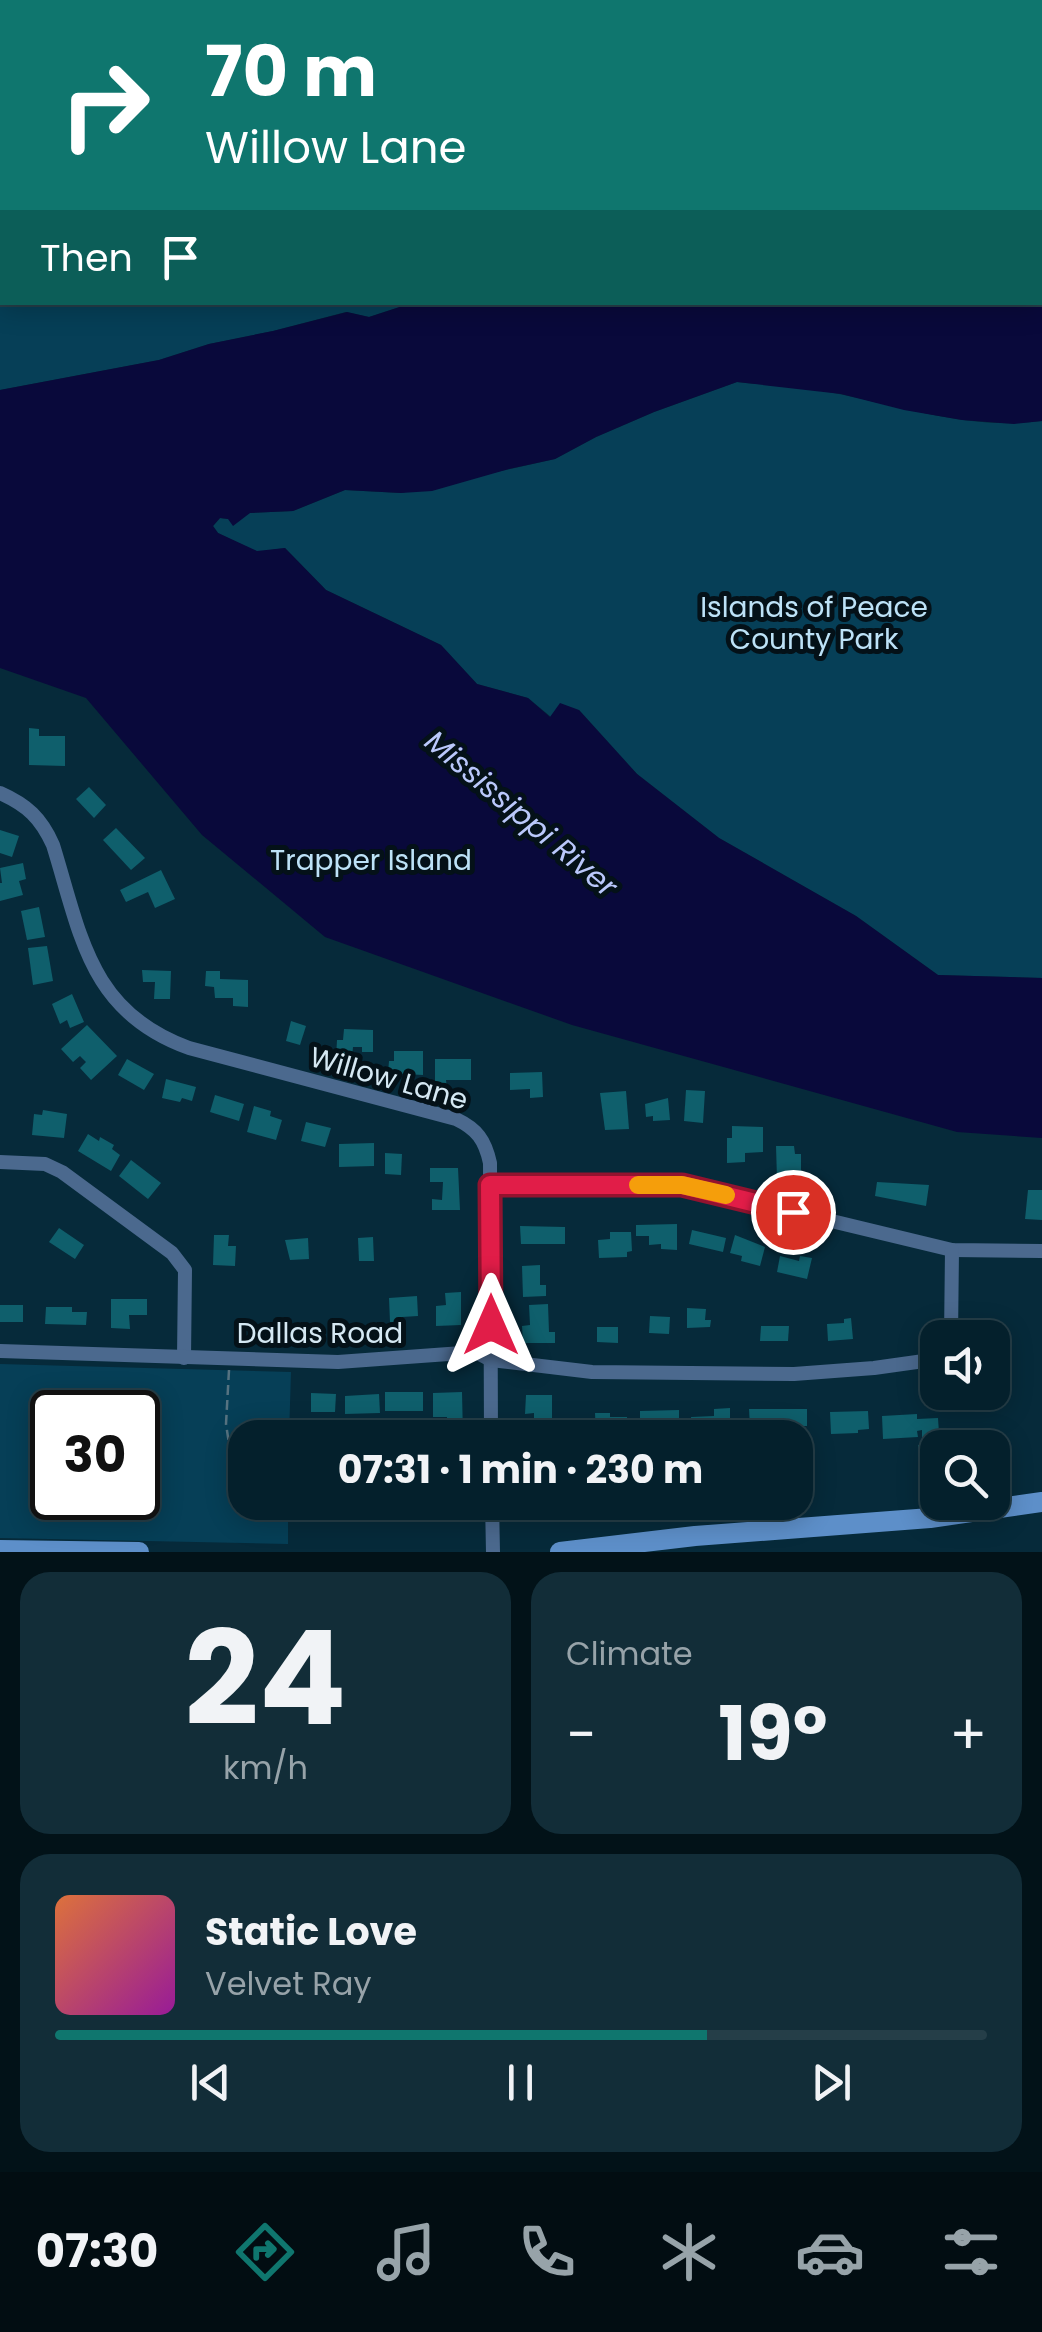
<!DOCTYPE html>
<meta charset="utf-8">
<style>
body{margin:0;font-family:Poppins,sans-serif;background:#122d38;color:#f1f3f6;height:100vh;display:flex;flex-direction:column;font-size:38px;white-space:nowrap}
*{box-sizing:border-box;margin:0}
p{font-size:32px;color:#97a3a9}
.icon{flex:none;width:55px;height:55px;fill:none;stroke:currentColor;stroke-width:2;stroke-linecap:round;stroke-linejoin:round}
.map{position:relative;height:1552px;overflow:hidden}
.side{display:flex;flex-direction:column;gap:20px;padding:20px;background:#021218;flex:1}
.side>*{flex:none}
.hud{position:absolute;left:0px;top:0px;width:1042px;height:305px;box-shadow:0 5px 25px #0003,0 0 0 2px #253e48;background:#0f766e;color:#fff;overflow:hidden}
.tools{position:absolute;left:920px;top:1320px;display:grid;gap:20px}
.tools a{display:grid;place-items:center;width:90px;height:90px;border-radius:20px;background:#04202c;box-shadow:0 5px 25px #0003,0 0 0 2px #253e48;font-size:50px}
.speed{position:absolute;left:30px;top:1390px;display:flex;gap:20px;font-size:50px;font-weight:700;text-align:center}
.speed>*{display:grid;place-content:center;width:130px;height:130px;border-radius:50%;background:#04202c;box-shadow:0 5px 25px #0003,0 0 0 2px #253e48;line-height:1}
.speed .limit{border:5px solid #111;border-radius:15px;background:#fff;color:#111}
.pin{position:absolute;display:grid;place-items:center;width:85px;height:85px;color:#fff;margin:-42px;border:5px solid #fff;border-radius:50%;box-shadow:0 2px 10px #0007}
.me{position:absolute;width:110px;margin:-55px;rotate:0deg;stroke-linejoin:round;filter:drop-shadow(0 0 8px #0008)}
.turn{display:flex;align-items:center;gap:35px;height:210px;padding:0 40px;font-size:45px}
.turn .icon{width:130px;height:130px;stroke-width:2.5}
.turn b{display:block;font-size:70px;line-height:85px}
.then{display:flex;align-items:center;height:95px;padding:0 40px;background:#0003;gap:20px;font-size:38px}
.big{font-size:75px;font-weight:700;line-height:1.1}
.side .card{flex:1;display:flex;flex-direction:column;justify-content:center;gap:15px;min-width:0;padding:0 35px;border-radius:30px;background:#122d38}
.side .dial{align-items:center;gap:0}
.dial b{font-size:130px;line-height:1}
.song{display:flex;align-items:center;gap:30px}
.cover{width:120px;height:120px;border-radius:15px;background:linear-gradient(135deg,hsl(20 70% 55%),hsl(300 70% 35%))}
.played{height:10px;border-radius:5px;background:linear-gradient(90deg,#0f766e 70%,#253e48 70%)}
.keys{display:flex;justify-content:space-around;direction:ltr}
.heat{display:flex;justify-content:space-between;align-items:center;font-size:55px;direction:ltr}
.side .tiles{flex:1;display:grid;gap:20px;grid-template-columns:1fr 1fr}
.card:last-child{grid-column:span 2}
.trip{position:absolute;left:228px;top:1420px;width:585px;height:100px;border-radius:30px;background:#04202c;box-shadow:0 5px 25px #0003,0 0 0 2px #253e48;font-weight:700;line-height:100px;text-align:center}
.dock{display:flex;height:160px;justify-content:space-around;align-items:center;background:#020d12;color:#97a3a9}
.dock .icon{width:70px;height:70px}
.dock .on{color:#0f766e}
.dock b{font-size:45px;color:#f1f3f6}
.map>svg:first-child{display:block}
</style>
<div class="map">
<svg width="1042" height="1552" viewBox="0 0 1042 1552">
<rect width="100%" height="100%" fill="#062a3a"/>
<!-- green -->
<g fill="#063f57" fill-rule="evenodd">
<path d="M2 300V302L412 303 369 317 346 312 273 331 209 344 159 360 0 390V301Z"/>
<path d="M737 382C772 386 810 387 844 395 910 409 974 430 1042 421V978L938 975 856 916 719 838 637 774 579 710 551 717 528 698 477 684 441 645 326 590 285 548 257 552 218 533 213 526 220 518 228 519 250 513 293 511 345 490 401 493 555 459 596 437 654 412Z"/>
<path d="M0 1364 291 1372 289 1437 245 1438V1502L288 1503V1544L0 1538ZM52 1412H138V1498H52Z"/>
</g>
<!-- water -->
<path fill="#09093b" d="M1040 163 1042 164V421L1014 424 962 420 904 410 841 394 737 382 654 412 596 437 555 459 509 469 432 491 401 493 345 490 293 511 250 513 233 526 228 519 220 518 213 526 218 533 257 551 285 548 326 590 441 645 477 684 528 698 550 717 560 703 579 710 637 774 719 838 856 916 938 975 1042 978V1138L957 1132 572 1025 325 937 202 835 86 698 0 668V390L159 360 209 344 273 331 347 312 369 317 412 303 1040 302Z"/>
<!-- building -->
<g fill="#0f5f6c">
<path d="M29 728 39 729V736H65V766L29 765Z"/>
<path d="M89 787 106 805 94 818 76 799Z"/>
<path d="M116 828 145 858 131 870 103 840Z"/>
<path d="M0 830 19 836 12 857 0 853Z"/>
<path d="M23 863 26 879 19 881 23 895 0 901V883H2L0 868Z"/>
<path d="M161 870 175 899 155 908 148 892 126 902 120 890Z"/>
<path d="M39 907 45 937 27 940 21 911Z"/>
<path d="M47 946 53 981 33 985 28 948Z"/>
<path d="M142 970 171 971 170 999H154L155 982H143Z"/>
<path d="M206 971H220V979L248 980V1007L233 1006V998H215L214 987 205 986Z"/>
<path d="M72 994 84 1022 70 1028 67 1020 60 1024 52 1004Z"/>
<path d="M291 1021 306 1026 300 1045 286 1041Z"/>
<path d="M87 1025 117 1056 91 1080 80 1068 86 1062 80 1056 73 1062 61 1049Z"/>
<path d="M344 1029 373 1030V1052H362V1047H353L352 1058H336L337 1040H343Z"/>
<path d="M394 1051H423V1075L388 1073 389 1061H394Z"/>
<path d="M127 1059 154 1074 144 1090 118 1075Z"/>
<path d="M435 1059H471V1080H446L447 1089H435Z"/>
<path d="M542 1072 543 1097 530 1098V1089L510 1090V1073Z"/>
<path d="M166 1079 196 1087 192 1101 182 1098 180 1102 162 1098Z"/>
<path d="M686 1090 705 1091 703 1123 684 1121Z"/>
<path d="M626 1091 629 1129 605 1130 600 1093Z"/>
<path d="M215 1095 244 1104 239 1121 210 1112Z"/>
<path d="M668 1098 670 1120 653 1121V1116L646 1117 645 1104Z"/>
<path d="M254 1106 271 1111 270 1116 282 1120 276 1140 247 1132Z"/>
<path d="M43 1110 67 1114 64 1138 32 1135 34 1114 42 1115Z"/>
<path d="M306 1122 331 1128 325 1147 301 1141Z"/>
<path d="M732 1126 763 1127V1152L745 1153V1162L727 1163V1138H732Z"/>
<path d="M88 1134 99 1141 100 1137 114 1145 112 1149 120 1155 111 1171 78 1151Z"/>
<path d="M374 1143V1166L339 1167V1144Z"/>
<path d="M776 1146H794L795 1154H801V1174L789 1175V1179H777Z"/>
<path d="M385 1153 402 1154 401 1175 385 1174Z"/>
<path d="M131 1160 161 1183 148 1199 119 1176Z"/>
<path d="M430 1168H458L460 1210H432V1199L442 1200 443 1182H430Z"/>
<path d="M877 1182 929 1185 926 1206 875 1196Z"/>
<path d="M1028 1190H1042V1220L1025 1219Z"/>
<path d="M677 1224V1250L661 1249V1244L649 1245V1236H636V1225Z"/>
<path d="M520 1226 565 1227V1244H521Z"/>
<path d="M59 1228 84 1245 75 1259 49 1242Z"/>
<path d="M692 1230 726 1238 723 1252 689 1244Z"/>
<path d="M610 1232H631L632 1251 627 1252V1257L599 1258 598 1240 610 1239Z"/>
<path d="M214 1235H229L228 1246H236L235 1266 213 1265Z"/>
<path d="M735 1235 765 1247 760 1266 741 1261 742 1256 730 1253Z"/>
<path d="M373 1237 374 1261H359L358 1238Z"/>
<path d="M308 1238 309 1259 290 1260 285 1240Z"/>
<path d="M780 1256 799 1261 800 1256 812 1258 807 1279 777 1272Z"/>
<path d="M540 1265V1285H546V1296L523 1297 522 1266Z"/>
<path d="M461 1292V1325L436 1326V1306L446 1305 445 1293Z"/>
<path d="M417 1296 418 1316 402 1317V1322H390L389 1298Z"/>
<path d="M111 1299H147V1315H129L130 1329 111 1328Z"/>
<path d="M548 1304 549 1332H555V1343H523L522 1326 530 1325 529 1305Z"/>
<rect x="0" y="1305" width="23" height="17"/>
<path d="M46 1307H72V1312H87L86 1325 45 1324Z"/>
<path d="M687 1308 706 1309 705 1320H711L710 1327 687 1328Z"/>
<path d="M650 1316 670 1317 669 1334 649 1333Z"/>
<path d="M851 1318 853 1339 828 1341 827 1324 844 1323V1319Z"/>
<path d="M761 1326H789L788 1341H760Z"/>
<path d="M597 1327H618V1343L597 1342Z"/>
<rect x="385" y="1392" width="38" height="19"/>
<path d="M462 1392 463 1436H447V1417H433V1393Z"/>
<path d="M311 1393 336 1394 335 1412H311Z"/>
<path d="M379 1394 380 1413 345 1414V1396Z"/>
<path d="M526 1395H552V1430H534V1413L525 1414Z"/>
<path d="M730 1408V1426H720L721 1438H713V1434L692 1435 691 1417 714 1416V1409Z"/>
<path d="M749 1409H807V1426L750 1427Z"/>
<path d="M679 1410V1429H640V1411Z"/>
<path d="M868 1411 869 1429 858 1430V1433L831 1434 830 1412Z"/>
<path d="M595 1413H610V1417H627L628 1432 596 1436Z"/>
<path d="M917 1414V1419L938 1418 940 1448H938V1454L919 1455 918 1445H922V1430L917 1431 918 1437 883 1439 882 1416Z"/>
<path d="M311 1502H338V1514L311 1513Z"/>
<path d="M387 1502H423V1512L387 1510Z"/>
</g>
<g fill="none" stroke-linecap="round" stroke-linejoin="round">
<!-- path -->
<path stroke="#567381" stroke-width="2.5" stroke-dasharray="10 5" stroke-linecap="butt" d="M229 1370 226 1424 230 1450"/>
<!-- street -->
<g stroke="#4b698e" stroke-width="14">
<path d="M648 0V2"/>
<path d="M0 793C27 805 41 818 53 845 81 935 89 1012 189 1048L456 1119C477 1129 485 1140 490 1163L491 1438"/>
<path d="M0 1162 45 1164 62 1172 172 1253 185 1270 184 1358"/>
<path d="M490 1185H682L952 1250 1042 1251"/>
<path d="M951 1338 952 1250"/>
<path d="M0 1351 338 1362 476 1352 491 1360 592 1372 794 1374 874 1368 938 1359"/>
<path d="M492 1502 493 1552"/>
</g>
<!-- secondary -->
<g stroke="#5d8fc9" stroke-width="20">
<path d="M0 1550 139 1552"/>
<path d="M560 1552 695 1536 930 1518 1042 1502"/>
</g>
</g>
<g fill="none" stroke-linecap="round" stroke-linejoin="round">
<!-- route casing -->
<g stroke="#92132f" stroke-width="25">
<path id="route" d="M491 1325 490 1185H682L793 1212"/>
</g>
<!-- route -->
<use href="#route" stroke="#e11d48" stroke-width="18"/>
<!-- slow -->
<path stroke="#f59e0b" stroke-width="18" d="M638 1185H682L726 1195"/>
</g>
<g text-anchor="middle" stroke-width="10" stroke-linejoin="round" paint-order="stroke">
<!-- park labels -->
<g font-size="28" fill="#bde2f7" stroke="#041118">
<text x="814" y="617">Islands of Peace<tspan x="814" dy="32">County Park</tspan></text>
<text x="371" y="870">Trapper Island</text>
</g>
<!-- street labels -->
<g font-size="28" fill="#d5e8f3" stroke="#041118">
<text transform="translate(389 1078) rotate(16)" y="10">Willow Lane</text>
<text x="320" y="1343">Dallas Road</text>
</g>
<!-- water labels -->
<g font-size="30" font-style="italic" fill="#bac8fb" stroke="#041118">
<text transform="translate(521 814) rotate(40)" y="10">Mississippi River</text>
</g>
</g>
</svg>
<div class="tools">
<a><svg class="icon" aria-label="sound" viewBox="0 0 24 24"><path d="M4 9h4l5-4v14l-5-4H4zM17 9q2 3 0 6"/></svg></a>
<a><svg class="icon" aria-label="search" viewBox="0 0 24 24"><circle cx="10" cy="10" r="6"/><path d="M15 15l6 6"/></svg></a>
</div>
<div class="speed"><div class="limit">30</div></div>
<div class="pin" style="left:793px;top:1212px;background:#d93025"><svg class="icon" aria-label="arrive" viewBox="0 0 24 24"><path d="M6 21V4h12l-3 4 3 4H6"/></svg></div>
<svg class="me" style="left:491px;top:1325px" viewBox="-20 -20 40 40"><path d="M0-17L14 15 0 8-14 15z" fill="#e11d48" stroke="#fff" stroke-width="4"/></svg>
<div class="trip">07:31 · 1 min · 230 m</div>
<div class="hud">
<div class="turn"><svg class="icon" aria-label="right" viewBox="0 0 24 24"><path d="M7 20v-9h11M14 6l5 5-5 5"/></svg><div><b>70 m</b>Willow Lane</div></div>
<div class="then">Then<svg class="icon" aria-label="arrive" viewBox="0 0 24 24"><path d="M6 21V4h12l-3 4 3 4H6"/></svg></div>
</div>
</div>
<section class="side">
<div class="tiles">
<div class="card dial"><b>24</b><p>km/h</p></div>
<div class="card"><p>Climate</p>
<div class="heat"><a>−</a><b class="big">19°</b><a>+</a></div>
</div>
<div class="card">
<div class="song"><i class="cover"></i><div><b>Static Love</b><p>Velvet Ray</p></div></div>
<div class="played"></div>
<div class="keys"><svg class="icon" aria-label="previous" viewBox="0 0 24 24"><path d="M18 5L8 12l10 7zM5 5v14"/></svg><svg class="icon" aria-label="pause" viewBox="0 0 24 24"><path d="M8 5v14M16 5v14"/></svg><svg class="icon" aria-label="next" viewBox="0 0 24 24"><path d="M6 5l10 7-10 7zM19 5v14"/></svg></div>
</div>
</div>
</section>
<nav class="dock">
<b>07:30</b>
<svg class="icon on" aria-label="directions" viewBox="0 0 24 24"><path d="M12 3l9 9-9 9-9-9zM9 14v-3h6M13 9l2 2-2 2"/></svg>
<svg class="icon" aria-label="music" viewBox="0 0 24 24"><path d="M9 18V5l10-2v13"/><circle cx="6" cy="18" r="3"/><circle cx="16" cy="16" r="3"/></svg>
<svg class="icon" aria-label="phone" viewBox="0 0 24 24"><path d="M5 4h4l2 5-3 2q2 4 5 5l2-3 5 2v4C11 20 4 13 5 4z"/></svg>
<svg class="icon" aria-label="climate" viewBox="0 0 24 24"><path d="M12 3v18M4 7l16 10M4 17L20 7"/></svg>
<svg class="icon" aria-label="car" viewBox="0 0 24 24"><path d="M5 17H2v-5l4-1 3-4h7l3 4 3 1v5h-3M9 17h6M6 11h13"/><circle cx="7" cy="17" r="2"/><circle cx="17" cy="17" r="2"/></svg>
<svg class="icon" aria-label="filters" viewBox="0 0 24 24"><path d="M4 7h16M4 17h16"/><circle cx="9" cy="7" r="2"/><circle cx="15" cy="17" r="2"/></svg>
</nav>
